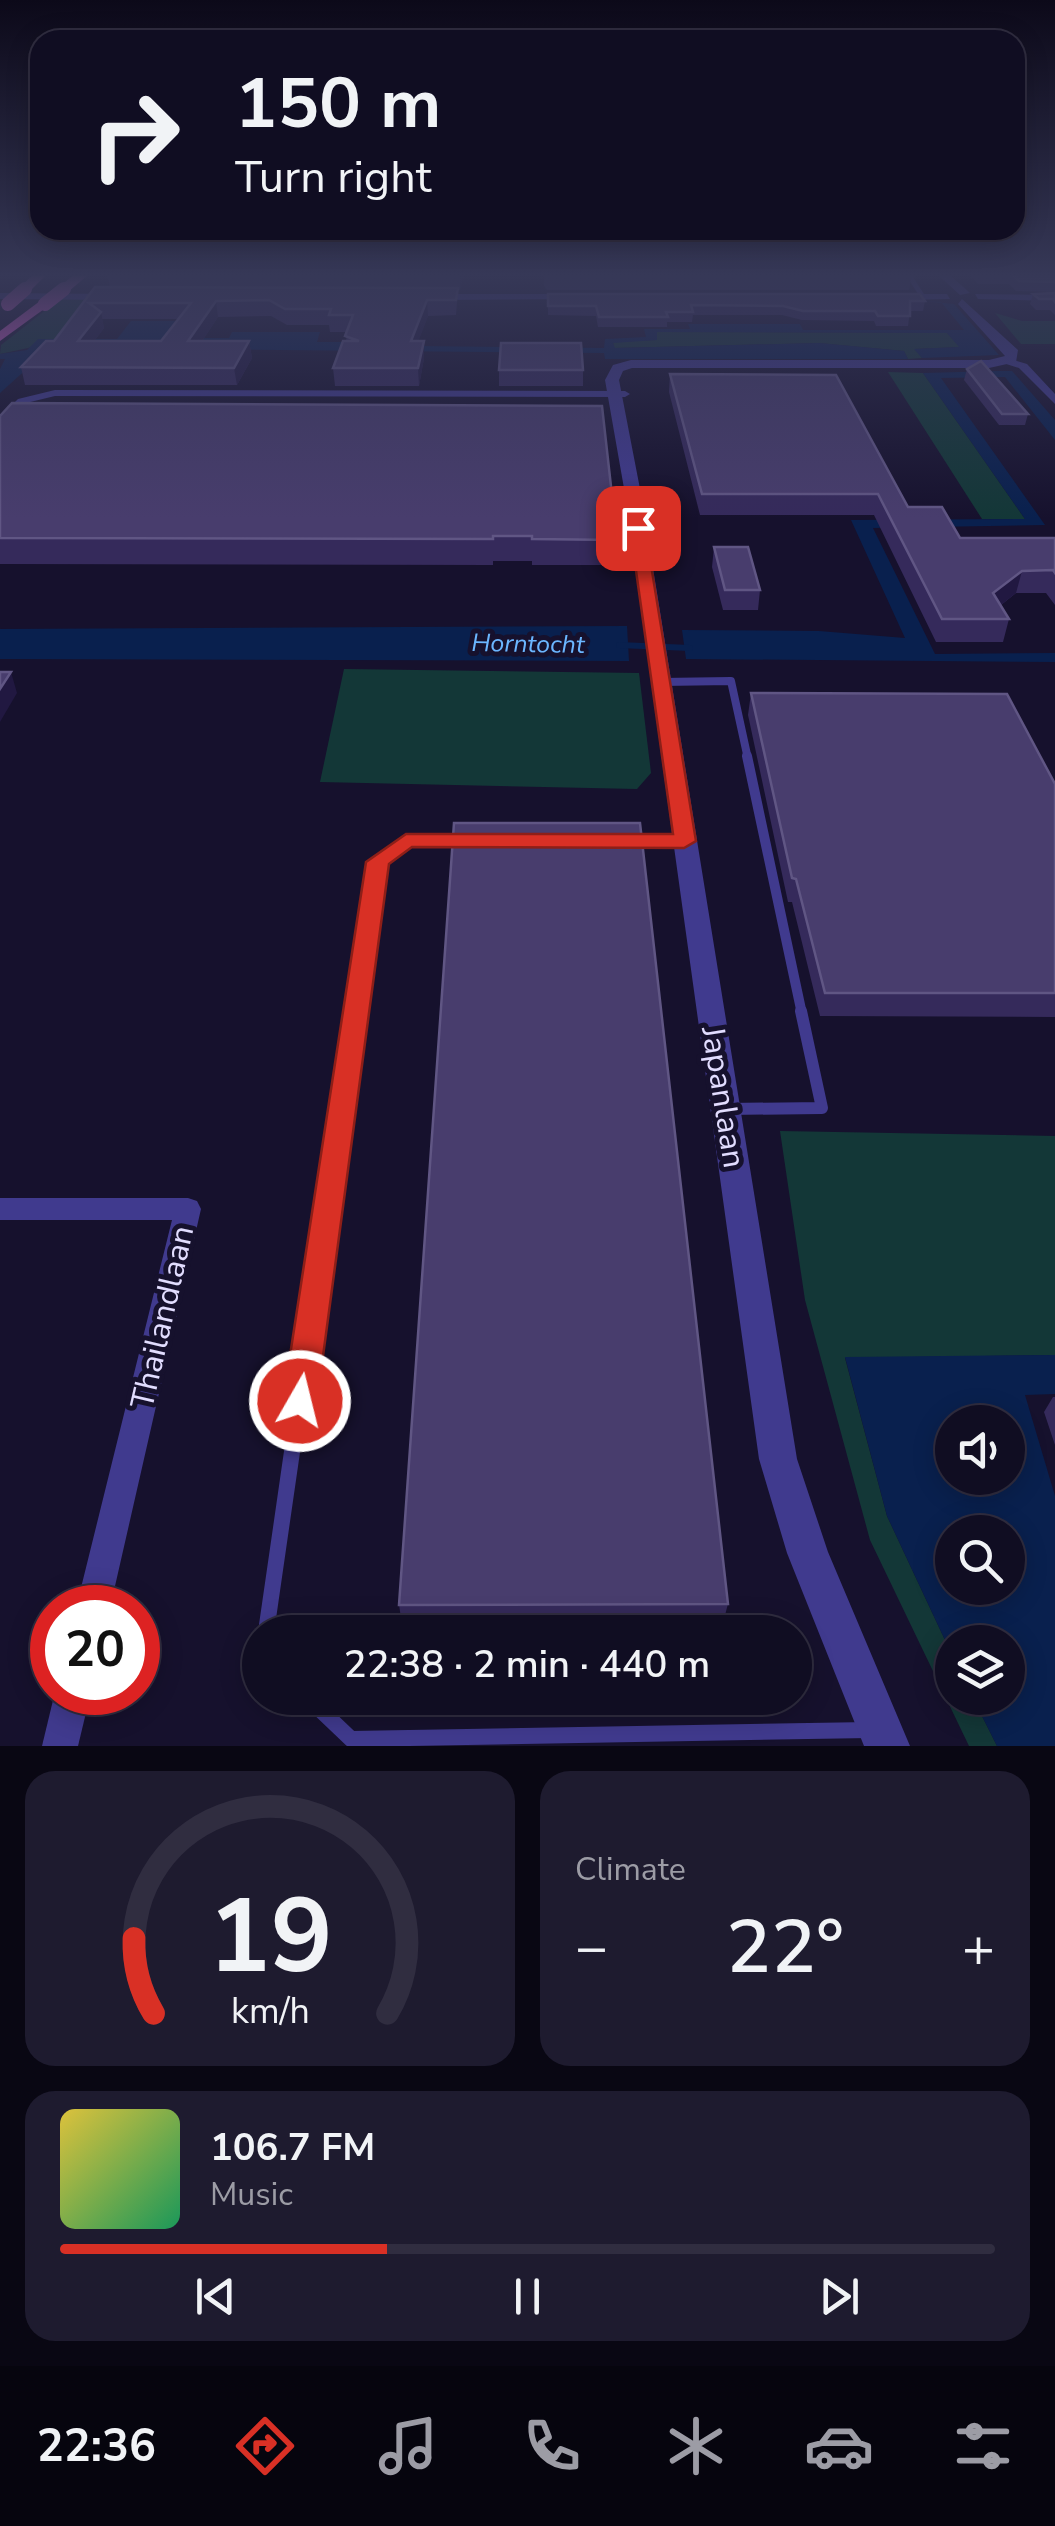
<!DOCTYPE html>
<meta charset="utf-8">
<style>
body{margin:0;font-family:"Nunito Sans",sans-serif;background:#1e1b2f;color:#f1f3f6;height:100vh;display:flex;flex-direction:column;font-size:38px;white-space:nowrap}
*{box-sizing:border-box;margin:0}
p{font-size:32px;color:#9c9ca5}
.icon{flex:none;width:55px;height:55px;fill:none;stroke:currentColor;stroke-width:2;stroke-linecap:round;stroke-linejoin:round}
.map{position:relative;height:1746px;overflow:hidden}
.panel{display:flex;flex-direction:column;gap:25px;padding:25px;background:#090713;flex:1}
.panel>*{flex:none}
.hud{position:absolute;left:30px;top:30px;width:995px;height:210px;border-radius:30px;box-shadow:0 5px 25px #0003,0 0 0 2px #302d40;background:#100d22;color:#f1f3f6;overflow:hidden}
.tools{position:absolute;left:935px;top:1405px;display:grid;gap:20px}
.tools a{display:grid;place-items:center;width:90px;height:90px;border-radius:50%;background:#100d22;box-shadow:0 5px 25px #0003,0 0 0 2px #302d40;font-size:50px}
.speed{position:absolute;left:30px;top:1585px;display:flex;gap:20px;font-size:50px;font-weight:700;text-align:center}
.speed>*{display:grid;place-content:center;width:130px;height:130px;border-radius:50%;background:#100d22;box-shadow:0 5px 25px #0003,0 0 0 2px #302d40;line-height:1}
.speed .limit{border:15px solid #d22;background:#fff;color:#111}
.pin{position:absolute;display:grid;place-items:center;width:85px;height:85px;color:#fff;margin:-42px;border-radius:20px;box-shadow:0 5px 15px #0006}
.me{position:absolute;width:110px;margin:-55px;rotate:8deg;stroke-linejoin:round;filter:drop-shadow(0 0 8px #0008)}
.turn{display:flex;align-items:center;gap:35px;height:210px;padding:0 40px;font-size:45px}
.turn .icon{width:130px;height:130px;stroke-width:2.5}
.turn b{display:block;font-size:70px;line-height:85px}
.big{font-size:75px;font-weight:600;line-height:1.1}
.panel .card{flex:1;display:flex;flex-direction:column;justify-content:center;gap:15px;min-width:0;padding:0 35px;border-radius:30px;background:#1e1b2f}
.panel .dial{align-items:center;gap:0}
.dial svg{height:260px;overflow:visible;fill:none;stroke:#302d40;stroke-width:7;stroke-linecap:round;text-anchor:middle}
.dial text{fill:#f1f3f6;stroke:none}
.song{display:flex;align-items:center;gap:30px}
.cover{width:120px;height:120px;border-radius:15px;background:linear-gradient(135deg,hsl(50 70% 55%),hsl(150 70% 35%))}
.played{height:10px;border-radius:5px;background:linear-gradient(90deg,#d93025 35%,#302d40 35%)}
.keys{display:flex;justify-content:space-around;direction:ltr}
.heat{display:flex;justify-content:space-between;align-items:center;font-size:55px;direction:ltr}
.panel .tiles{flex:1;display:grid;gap:25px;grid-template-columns:1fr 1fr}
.card:last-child{grid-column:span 2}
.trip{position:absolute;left:242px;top:1615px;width:570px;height:100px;border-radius:50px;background:#100d22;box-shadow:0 5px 25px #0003,0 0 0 2px #302d40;font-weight:600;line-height:100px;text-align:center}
.dock{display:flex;height:160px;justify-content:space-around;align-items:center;background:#06050e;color:#9c9ca5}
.dock .icon{width:70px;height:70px}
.dock .active{color:#d93025}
.dock b{font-size:45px;color:#f1f3f6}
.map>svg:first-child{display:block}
</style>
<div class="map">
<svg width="1055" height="1746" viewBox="0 0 1055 1746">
<rect width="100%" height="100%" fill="#16112d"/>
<!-- green -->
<g fill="#133737">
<path d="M61 298H135L84 306 69 320 70 339 0 354 1 345Z"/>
<path d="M995 313 1022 321H1055V344H1021Z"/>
<path d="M657 332 947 333 960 347 915 349 922 358 908 359 904 351 819 343 614 348 613 342 656 340Z"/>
<path d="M888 372 923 373 1025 519H982Z"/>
<path d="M344 669 639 673 651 773 637 789 320 782Z"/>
<path d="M780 1131 1055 1136V1355L845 1358 887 1516 952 1655V1698H973L997 1746H969L870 1540 805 1300Z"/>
</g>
<!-- water -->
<g fill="#09204e" fill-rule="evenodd">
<path d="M922 301 954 304 999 355 922 358 914 349 959 347 947 333 657 332V340L613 343 615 348 819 343 904 351 908 359H605L604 353 50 348 0 393V369L5 359H0V354L27 350 38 339H117L131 321H184L174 338H229L232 332H320L317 342H416V346L604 348 605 339 646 337 644 329H690L688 324H800L803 330H964L941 302Z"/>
<path d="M999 371H1012L1055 420V440L1005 377 941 378 1045 525 873 528 935 654 1055 653V662L686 659 682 630 819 631 905 638 851 520 1025 519 923 373Z"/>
<path d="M627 626 629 661 0 659V629Z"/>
<path d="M1055 1355V1394L1025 1395 1055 1496V1746H997L973 1698H1008V1642H952V1655L887 1516 845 1357ZM952 1422H1008V1478H952ZM952 1532H1008V1588H952Z"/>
</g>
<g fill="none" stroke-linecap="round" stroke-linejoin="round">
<!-- stream -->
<path stroke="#09204e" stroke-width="6" d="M619 645 690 648"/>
<!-- service-far4 -->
<path stroke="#403a8e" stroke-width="5" d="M908 274 923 297"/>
<!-- service-far3 -->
<path stroke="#403a8e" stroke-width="8" d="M661 682 731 681 748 759"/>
<!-- service-far2 -->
<g stroke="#403a8e" stroke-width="10">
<path d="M747 756 802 1014"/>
<path d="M631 841H684"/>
<path d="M356 1014 378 862 407 840 464 841"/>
</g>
<!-- service-far1 -->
<g stroke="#403a8e" stroke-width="12">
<path d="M727 1109 822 1108 801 1011"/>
<path d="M309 1337 356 1011"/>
</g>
<!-- service -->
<g stroke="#403a8e" stroke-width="16">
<path d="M266 1632 309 1334"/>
<path d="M308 1698 351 1739 870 1730"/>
</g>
<!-- minor -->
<g fill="#403a8e" fill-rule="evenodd">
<path d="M0 293 115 294 120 297 115 300 0 299Z"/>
<path d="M575 294 578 299 434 300 429 297 434 294Z"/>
<path d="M947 294 950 299 899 300 894 297 899 294Z"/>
<path d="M975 294 1055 295V301L978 299Z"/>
<path d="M1007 358 1027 364 1055 394V404L1019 368 1003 363Z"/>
<path d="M55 390 625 391 630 394 625 397 55 396 26 403 0 426V417L18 399Z"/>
<path d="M0 1198H188L197 1201 201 1209 110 1608H76L172 1220H0Z"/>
<path d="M55 1692H91L78 1746H42Z"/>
</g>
<!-- tertiary -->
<g fill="#403a8e" fill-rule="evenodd">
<path d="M937 274H949L970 293 960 295Z"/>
<path d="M962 299 1018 350 1016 362 989 368H632L623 371 619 380 641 494 797 1459 828 1552 910 1746H864L787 1553 759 1459 625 494 605 380 613 365 631 360H989L1005 356 958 304Z"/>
</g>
<!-- trunk -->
<g fill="#e45ed1" fill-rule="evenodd">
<path d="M34 274H47L29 292H21V286Z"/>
<path d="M75 274H89L68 292H60V286Z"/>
<path d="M40 301 51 304 0 341V331Z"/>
</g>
<!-- trunk-bridge -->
<g stroke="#e45ed1" stroke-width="14">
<path d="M8 304 25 289"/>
<path d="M45 304 64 289"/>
</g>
</g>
<!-- wall -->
<g fill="#352a5b" fill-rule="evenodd">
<path d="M107 274H464L460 290H458L456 315 428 316 418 341 424 358 419 386H335L333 368 346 341 347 332H330L329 325H287L271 316 218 317 202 341H249L252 358 237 385H25L21 367 54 341 95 287H110ZM102 319H179L161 341H94L104 328Z"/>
<path d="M544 274H911L912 275 909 290H547L544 286Z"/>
<path d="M969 274H1055V292L1016 291 1009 284H978Z"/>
<path d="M1055 293V315L1050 310H1036L1030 304 1033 294Z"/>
<path d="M548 294 925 301 923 311H910L908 326H876L874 321 802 320 782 315H693L692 322H667V327H598L596 316 548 315Z"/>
<path d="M967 369 1028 414 1025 425H999L964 380Z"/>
<rect x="499" y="370" width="84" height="16"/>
<path d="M670 374 960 538H1055V605L1046 593H1016L1001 605 1009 619 1003 642H936L874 515H700L669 392Z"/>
<path d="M0 416 617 540 616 565H532V561H493V565L0 564Z"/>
<path d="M714 547 760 590 758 610H723L712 567Z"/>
<path d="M751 693 1055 784V1017L820 1016 792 902H788L748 715Z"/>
<path d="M1053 1397H1055V1445L1044 1412Z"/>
<path d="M728 1604 721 1630H403L399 1605Z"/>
</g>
<!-- shaded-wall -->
<g fill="#211841">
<path d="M460 274H464L460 290Z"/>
<path d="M427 300 428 316 412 358 411 341Z"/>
<path d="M216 301 218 317 191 358 188 341Z"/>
<path d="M101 312 104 328 82 358 78 341Z"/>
<path d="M249 341 252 358 237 385 234 368Z"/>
<path d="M424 341V358L419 386 418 368Z"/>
<path d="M1022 571 1016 593 988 615 993 593Z"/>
<path d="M11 672 17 693 0 722V689Z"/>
</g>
<!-- building -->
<g fill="#483d6d" stroke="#605684" stroke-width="2.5" fill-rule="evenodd">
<path d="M911 274 912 275 547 274Z"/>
<path d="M1012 274H1055V282L1019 281Z"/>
<path d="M95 287 458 288 456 300H427L411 341H424L418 368H333L343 341H359L345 336 353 315H329L331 309H285L269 300 216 301 188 341H249L234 368 21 367 46 341H54ZM89 303H191L161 341H78L101 312Z"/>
<path d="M1055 293V302L1053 299H1039L1033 294Z"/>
<path d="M548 294H920L925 301H910V316H878L875 311H803L783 306 691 305 693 312H666L668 317H599L596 306H548Z"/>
<path d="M501 343H581L583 370H499Z"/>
<path d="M981 361 1028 414H1002L967 369Z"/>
<path d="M670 374 836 375 908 507H942L960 538H1055V573L1053 570 1022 571 993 593 1009 619H942L878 494H702Z"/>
<path d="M12 403 602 406 617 540 532 539V536H493V539L0 538V416Z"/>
<path d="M714 547H748L760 590H725Z"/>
<path d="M0 672H11L0 689Z"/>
<path d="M751 693 1007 694 1055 784V993H825L796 879 792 878Z"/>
<path d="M454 823H640L728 1604 399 1605Z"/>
</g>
<!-- sky -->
<linearGradient id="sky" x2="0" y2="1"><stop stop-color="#0c0919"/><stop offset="0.53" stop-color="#363857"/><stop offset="1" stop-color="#363857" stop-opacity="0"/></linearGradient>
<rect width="1055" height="519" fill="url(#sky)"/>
<!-- route -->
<path fill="#d93025" stroke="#8d1f18" stroke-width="2.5" d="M638 523 645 528 696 841 684 848 412 847 389 864 317 1401 312 1413 300 1418 288 1413 283 1401 366 862 406 834H673L630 528Z"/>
<g text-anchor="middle" stroke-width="10" stroke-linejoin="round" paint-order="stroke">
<!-- far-water labels -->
<g font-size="25" font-style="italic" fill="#6bb6ff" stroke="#16112d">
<text transform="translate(528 643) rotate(1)" y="9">Horntocht</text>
</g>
<!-- near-street labels -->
<g font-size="32" fill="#e2ddff" stroke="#16112d">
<text transform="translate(724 1097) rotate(81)" y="11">Japanlaan</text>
<text transform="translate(162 1317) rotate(-77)" y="11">Thailandlaan</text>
</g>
</g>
</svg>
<div class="tools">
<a><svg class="icon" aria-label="sound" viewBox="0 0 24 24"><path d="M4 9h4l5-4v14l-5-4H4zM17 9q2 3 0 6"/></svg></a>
<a><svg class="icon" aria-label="search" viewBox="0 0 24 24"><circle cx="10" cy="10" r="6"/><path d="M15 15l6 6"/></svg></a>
<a><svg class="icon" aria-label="layers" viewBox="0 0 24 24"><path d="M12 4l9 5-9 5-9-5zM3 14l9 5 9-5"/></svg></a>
</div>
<div class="speed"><div class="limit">20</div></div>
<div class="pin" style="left:638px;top:528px;background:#d93025"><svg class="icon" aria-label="arrive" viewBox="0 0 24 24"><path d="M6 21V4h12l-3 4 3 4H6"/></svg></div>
<svg class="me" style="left:300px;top:1401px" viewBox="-20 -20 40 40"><circle r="17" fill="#d93025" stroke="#fff" stroke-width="3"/><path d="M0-11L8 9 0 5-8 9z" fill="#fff"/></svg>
<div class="trip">22:38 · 2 min · 440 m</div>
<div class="hud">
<div class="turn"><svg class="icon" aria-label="right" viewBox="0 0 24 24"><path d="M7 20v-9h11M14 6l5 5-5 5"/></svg><div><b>150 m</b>Turn right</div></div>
</div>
</div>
<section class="panel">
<div class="tiles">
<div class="card dial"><svg viewBox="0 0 100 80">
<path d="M14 69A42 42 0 1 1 86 69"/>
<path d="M14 69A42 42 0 0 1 8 46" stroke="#d93025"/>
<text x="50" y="56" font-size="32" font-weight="700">19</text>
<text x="50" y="72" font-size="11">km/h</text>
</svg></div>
<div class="card"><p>Climate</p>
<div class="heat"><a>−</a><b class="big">22°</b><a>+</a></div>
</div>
<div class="card">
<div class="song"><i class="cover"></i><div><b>106.7 FM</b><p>Music</p></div></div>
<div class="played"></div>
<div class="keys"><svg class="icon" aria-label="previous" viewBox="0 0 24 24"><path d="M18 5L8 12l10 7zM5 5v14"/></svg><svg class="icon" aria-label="pause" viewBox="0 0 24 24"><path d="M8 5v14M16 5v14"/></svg><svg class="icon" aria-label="next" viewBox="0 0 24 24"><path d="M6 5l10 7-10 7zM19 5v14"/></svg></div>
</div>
</div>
</section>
<nav class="dock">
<b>22:36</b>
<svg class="icon active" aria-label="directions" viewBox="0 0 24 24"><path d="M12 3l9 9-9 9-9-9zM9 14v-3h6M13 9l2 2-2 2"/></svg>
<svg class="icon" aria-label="music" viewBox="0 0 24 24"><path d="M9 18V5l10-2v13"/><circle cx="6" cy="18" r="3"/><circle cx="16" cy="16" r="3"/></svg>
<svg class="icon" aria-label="phone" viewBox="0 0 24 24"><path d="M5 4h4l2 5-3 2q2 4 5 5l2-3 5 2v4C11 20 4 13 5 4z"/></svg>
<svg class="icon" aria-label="climate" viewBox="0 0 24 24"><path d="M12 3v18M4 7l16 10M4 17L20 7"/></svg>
<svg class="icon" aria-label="car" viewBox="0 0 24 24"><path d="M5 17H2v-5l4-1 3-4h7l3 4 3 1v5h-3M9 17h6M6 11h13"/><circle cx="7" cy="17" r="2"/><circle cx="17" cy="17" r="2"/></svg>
<svg class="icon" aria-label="filters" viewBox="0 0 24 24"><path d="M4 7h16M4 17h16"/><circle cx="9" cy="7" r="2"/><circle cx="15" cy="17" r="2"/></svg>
</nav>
